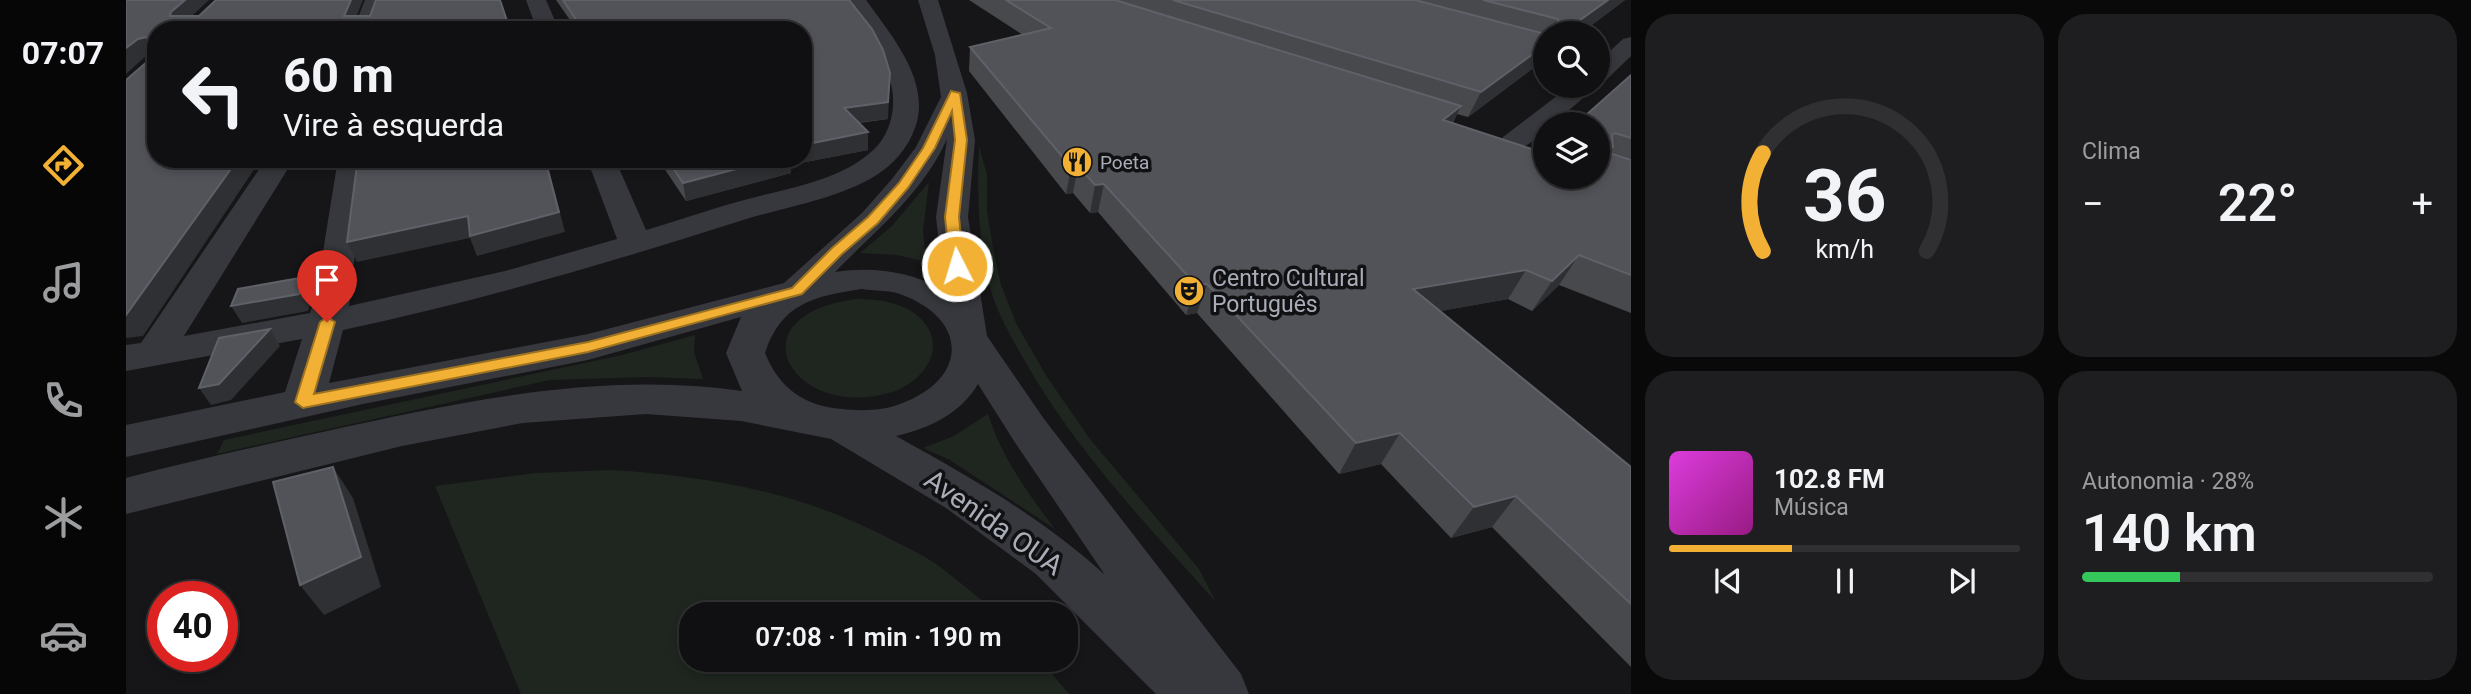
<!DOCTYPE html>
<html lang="pt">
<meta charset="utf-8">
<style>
body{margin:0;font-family:Roboto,sans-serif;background:#1e1e20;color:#f1f3f6;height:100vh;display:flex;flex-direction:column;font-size:26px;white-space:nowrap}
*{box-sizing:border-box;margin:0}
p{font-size:23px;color:#9c9d9f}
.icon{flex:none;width:38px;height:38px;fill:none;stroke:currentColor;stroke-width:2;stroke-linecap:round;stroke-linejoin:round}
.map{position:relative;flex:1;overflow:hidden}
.panel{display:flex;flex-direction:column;gap:14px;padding:14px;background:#09090a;width:840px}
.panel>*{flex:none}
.hud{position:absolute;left:21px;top:21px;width:665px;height:147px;border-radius:28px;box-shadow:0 4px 10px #0003,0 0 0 2px #303032;background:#101012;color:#f1f3f6;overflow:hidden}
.controls{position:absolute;left:1407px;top:21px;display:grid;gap:14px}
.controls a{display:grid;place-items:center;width:77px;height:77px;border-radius:50%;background:#101012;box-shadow:0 4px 10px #0003,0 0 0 2px #303032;font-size:35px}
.speed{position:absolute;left:21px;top:581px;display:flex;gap:14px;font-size:35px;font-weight:700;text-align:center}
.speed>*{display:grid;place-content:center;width:91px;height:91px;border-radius:50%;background:#101012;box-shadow:0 4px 10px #0003,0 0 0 2px #303032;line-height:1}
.speed .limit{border:10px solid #d22;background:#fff;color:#111}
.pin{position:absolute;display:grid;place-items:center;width:60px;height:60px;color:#fff;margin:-72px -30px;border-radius:50% 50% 50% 0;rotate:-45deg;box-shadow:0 0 7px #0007}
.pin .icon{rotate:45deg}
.me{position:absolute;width:77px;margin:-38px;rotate:355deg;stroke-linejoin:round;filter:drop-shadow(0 0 5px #0008)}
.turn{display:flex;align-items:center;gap:24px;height:147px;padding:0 21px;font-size:32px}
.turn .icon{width:91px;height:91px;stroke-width:2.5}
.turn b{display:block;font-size:49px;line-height:60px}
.big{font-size:52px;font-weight:600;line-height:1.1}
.panel .widget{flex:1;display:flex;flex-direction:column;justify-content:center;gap:10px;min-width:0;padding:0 24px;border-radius:28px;background:#1e1e20}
.panel .dial{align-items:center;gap:0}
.dial svg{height:182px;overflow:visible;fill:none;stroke:#303032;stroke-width:7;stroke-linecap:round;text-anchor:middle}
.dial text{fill:#f1f3f6;stroke:none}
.song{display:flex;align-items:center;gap:21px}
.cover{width:84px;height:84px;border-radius:10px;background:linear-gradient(135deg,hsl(300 70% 55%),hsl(310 70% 35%))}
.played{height:7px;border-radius:4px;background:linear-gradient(90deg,#f2b134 35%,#303032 35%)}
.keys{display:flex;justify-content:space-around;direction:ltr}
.heat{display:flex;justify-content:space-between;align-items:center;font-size:38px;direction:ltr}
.charge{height:10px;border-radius:5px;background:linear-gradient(90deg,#34c759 28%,#303032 0)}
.panel .tiles{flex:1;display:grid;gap:14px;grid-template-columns:repeat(2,1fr)}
.trip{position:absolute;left:553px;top:602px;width:399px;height:70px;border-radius:28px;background:#101012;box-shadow:0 4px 10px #0003,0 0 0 2px #303032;font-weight:600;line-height:70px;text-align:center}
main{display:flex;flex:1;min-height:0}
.tab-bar{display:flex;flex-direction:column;width:126px;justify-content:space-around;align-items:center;background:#060607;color:#9c9d9f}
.tab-bar .icon{width:49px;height:49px}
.tab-bar .selected{color:#f2b134}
.tab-bar b{font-size:32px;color:#f1f3f6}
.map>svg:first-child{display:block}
</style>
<main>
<nav class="tab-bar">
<b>07:07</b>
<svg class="icon selected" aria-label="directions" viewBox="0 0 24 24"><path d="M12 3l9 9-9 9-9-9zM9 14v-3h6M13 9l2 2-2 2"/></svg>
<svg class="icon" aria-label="music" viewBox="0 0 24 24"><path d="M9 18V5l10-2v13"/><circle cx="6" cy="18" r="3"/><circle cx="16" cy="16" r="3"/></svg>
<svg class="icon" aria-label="phone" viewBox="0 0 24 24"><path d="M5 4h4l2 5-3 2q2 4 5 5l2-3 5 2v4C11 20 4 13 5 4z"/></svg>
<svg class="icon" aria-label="climate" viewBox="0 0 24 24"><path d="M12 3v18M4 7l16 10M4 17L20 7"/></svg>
<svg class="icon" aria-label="car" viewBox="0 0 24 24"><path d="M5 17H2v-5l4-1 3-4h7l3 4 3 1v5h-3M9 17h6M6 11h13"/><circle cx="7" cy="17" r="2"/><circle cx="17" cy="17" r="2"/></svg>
</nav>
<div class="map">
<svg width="1505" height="694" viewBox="0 0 1505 694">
<rect width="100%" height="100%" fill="#161618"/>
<!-- green -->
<g fill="#1e261f">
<path d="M853 146 861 175V211L867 248 875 285 891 325 921 377 964 439 1073 569 1090 602C1020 524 947 448 896 356 883 333 869 309 863 283 852 238 851 193 853 146Z"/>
<path d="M803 182 797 230 800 262 771 255 734 253 766 226Z"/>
<path d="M730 299C751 299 779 302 795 319 823 348 797 382 766 392 668 423 603 316 730 299Z"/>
<path d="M569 335 568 352 577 379 521 377 424 380 91 454 98 440 496 355Z"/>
<path d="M862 414C876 458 901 492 929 529L824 460 797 448 828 436Z"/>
<path d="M485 470C584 476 679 493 768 541 782 548 797 555 810 564 832 580 852 598 873 614H565V660H914L943 694H395L309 486 410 473Z"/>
</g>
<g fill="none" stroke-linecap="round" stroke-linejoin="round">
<!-- minor -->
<g fill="#37383d" fill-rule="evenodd">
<path d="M239 0H259L249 30H227Z"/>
<path d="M400 0H420L433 30H411Z"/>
<path d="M720 0H740C765 35 806 82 789 128 782 148 767 165 749 176 709 200 658 207 614 221 483 263 352 301 217 330L203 383 462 334 658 283 736 213 766 179 790 147 815 97 809 55 792 0H812L841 93 849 140 842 217 861 336 918 419 1115 674 1123 694H1030L910 574 820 508 705 439 615 421 520 414 397 423 276 446 0 514V478C67 460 134 446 201 431 337 401 477 371 616 391L600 353 615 317 462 360 237 404 0 457V425L159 392 176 339 0 371V345L15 343 140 159H168L58 336 184 313 190 295 212 159H240L223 306 379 271 491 239 461 159H489L520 230C554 220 587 208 622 199 662 188 713 181 745 152 763 137 770 112 766 89 761 56 738 27 720 0ZM821 139 810 217 818 289C783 272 748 266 709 272 750 230 797 193 821 139ZM736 289C748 291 763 290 774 294 843 319 843 379 774 404 756 411 734 411 716 409 678 406 653 388 639 353 655 303 689 296 736 289ZM852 384 888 441 979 575C917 518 844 477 770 436 804 428 834 414 852 384Z"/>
<path d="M1505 37V56L1480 80 1472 82V62L1497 39Z"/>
<path d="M1444 86H1471L1427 124H1419V131C1405 142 1396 153 1377 149L1373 143 1377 137Z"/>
</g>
</g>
<!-- wall -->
<g fill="#47494d">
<path d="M430 0H723L762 119 733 123 742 132V150L664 165 665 173 560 201 532 159H677V30H451Z"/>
<path d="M843 0H1499L1455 33H1419V58L1418 60 1342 117 1331 114 1327 123 1418 153 1472 124 1505 75V313L1433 285 1406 311 1382 299 1314 311 1505 467V667L1366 527 1325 538 1255 464 1213 474 1071 313 1060 315 972 212 964 213 947 193 940 194 843 71 844 47 897 35Z"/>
</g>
<!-- shaded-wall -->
<g fill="#2f3033">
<path d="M59 0H83L53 28 44 16 45 12Z"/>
<path d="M225 0H237L225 30 218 16Z"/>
<path d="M1482 0H1499L1455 33H1436Z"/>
<path d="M20 37 29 53 21 55 0 74V48L12 39Z"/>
<path d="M1419 45V58L1418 60 1342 117 1355 92Z"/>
<path d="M764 73 762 119 718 124V108Z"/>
<path d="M1335 106 1322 132 1317 120Z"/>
<path d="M742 132V150L664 165 665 173 560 201 557 183 648 159H677V145Z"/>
<path d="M112 159H135L17 336 0 338V315Z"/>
<path d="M420 159 439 232 351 256 344 238 231 262 221 242 342 216Z"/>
<path d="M952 166 947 193 940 194 945 167Z"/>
<path d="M978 184 972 212 964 213 969 185Z"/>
<path d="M1453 255 1433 285 1406 311 1426 281Z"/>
<path d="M1400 270 1382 299 1271 319 1287 289Z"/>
<path d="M179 277 188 293 182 311 116 323 105 306Z"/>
<path d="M1081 284 1071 313 1060 315 1070 285Z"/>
<path d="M144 329 154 346 105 400 85 405 73 388Z"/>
<path d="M1274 433 1255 464 1213 474 1230 443Z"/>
<path d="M207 467 227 498 255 587 198 615 174 585Z"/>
<path d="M1390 496 1366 527 1325 538 1348 507Z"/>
</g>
<!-- building -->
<g fill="#525359" stroke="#5f6168" stroke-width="2">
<path d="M0 0H59L45 12 44 16H73L90 0H225L218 16H244L250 0H374L384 30H30V159H112L0 315V80L22 61 23 40 20 37 12 39 0 48Z"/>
<path d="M437 0H723L746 29 757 50 764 73 762 102 718 108 742 132 677 145V30H457Z"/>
<path d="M880 0H989L1335 106 1317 120 1418 153 1419 152V177H1472V124H1450L1505 75V138L1489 133 1486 135 1487 147 1477 148V151L1505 160V275L1453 255 1426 281 1400 270 1287 289 1505 467V604L1390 496 1348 507 1274 433 1230 443 1081 284 1070 285 978 184 969 185 952 166 945 167 844 47 925 28Z"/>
<path d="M1047 0H1289L1419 34V45L1355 92Z"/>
<path d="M1357 0H1482L1436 33H1434L1432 19Z"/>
<path d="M236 159H419L433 212 344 236 342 216 221 242 231 165 235 164Z"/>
<path d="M541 159H648L557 183Z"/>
<path d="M179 277 173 294 105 306 112 289Z"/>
<path d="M144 329 93 384 73 388 93 338Z"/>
<path d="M207 467 235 557 174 585 147 482Z"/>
</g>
<!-- route -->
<path fill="#f2b134" stroke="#9d7322" stroke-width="2" d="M825 91 834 93 841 140 833 217 838 266 836 269H826L824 266 819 217 829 140 826 111 809 148 782 188 752 223 716 254 676 294 462 352 177 408 169 402 194 322 201 317 209 322 188 394 462 342 666 288 706 248 742 217 773 183 797 148Z"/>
<!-- icons -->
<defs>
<g id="restaurant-disc" transform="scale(1.575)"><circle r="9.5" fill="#f2b134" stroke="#111113"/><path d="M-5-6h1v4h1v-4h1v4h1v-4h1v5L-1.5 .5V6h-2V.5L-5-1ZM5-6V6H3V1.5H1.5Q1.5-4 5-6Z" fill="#111"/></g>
<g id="theatre-disc" transform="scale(1.575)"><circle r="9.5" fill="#f2b134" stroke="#111113"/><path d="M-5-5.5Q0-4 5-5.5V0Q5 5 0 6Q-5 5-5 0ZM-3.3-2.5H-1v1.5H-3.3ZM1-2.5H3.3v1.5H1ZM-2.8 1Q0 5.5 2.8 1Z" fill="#111"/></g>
</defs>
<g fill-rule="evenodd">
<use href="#restaurant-disc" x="951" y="162"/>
<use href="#theatre-disc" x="1063" y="291"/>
</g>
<g text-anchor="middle" stroke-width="7" stroke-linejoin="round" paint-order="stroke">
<!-- far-poi labels -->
<g font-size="19" fill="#a8adb8" stroke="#111113" text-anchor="start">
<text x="974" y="169">Poeta</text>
</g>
<!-- poi labels -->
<g font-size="23" fill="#a8adb8" stroke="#111113" text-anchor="start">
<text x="1086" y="286">Centro Cultural<tspan x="1086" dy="26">Português</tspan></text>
</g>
<!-- near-street labels -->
<g font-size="28" fill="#a8adb8" stroke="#111113">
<text transform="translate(868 522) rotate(35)" y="10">Avenida OUA</text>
</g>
</g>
</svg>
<div class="controls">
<a><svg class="icon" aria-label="search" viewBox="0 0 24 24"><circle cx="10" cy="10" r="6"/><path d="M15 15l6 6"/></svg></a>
<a><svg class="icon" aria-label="layers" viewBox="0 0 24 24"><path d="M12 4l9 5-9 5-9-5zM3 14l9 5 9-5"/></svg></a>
</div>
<div class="speed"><div class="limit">40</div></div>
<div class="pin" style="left:201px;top:322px;background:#d93025"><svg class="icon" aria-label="arrive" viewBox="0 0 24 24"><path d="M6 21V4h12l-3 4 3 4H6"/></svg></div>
<svg class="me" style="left:831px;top:266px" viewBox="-20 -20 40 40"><circle r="17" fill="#f2b134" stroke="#fff" stroke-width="3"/><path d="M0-11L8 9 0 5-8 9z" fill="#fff"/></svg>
<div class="trip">07:08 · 1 min · 190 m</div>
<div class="hud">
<div class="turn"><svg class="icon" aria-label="left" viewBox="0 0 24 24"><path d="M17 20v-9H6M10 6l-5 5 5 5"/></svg><div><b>60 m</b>Vire à esquerda</div></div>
</div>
</div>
<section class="panel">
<div class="tiles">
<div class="widget dial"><svg viewBox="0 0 100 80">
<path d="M14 69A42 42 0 1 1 86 69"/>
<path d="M14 69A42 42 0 0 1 14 26" stroke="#f2b134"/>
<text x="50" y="56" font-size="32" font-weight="700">36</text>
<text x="50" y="72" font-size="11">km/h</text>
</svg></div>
<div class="widget"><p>Clima</p>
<div class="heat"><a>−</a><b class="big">22°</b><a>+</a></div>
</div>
<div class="widget">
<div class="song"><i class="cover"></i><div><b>102.8 FM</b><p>Música</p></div></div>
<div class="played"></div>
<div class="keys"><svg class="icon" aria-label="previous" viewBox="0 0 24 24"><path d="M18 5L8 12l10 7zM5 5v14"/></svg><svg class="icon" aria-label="pause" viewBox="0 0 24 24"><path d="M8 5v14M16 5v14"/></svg><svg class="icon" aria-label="next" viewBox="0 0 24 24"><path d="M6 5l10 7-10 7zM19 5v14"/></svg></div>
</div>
<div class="widget"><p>Autonomia · 28%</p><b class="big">140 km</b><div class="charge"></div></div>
</div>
</section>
</main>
